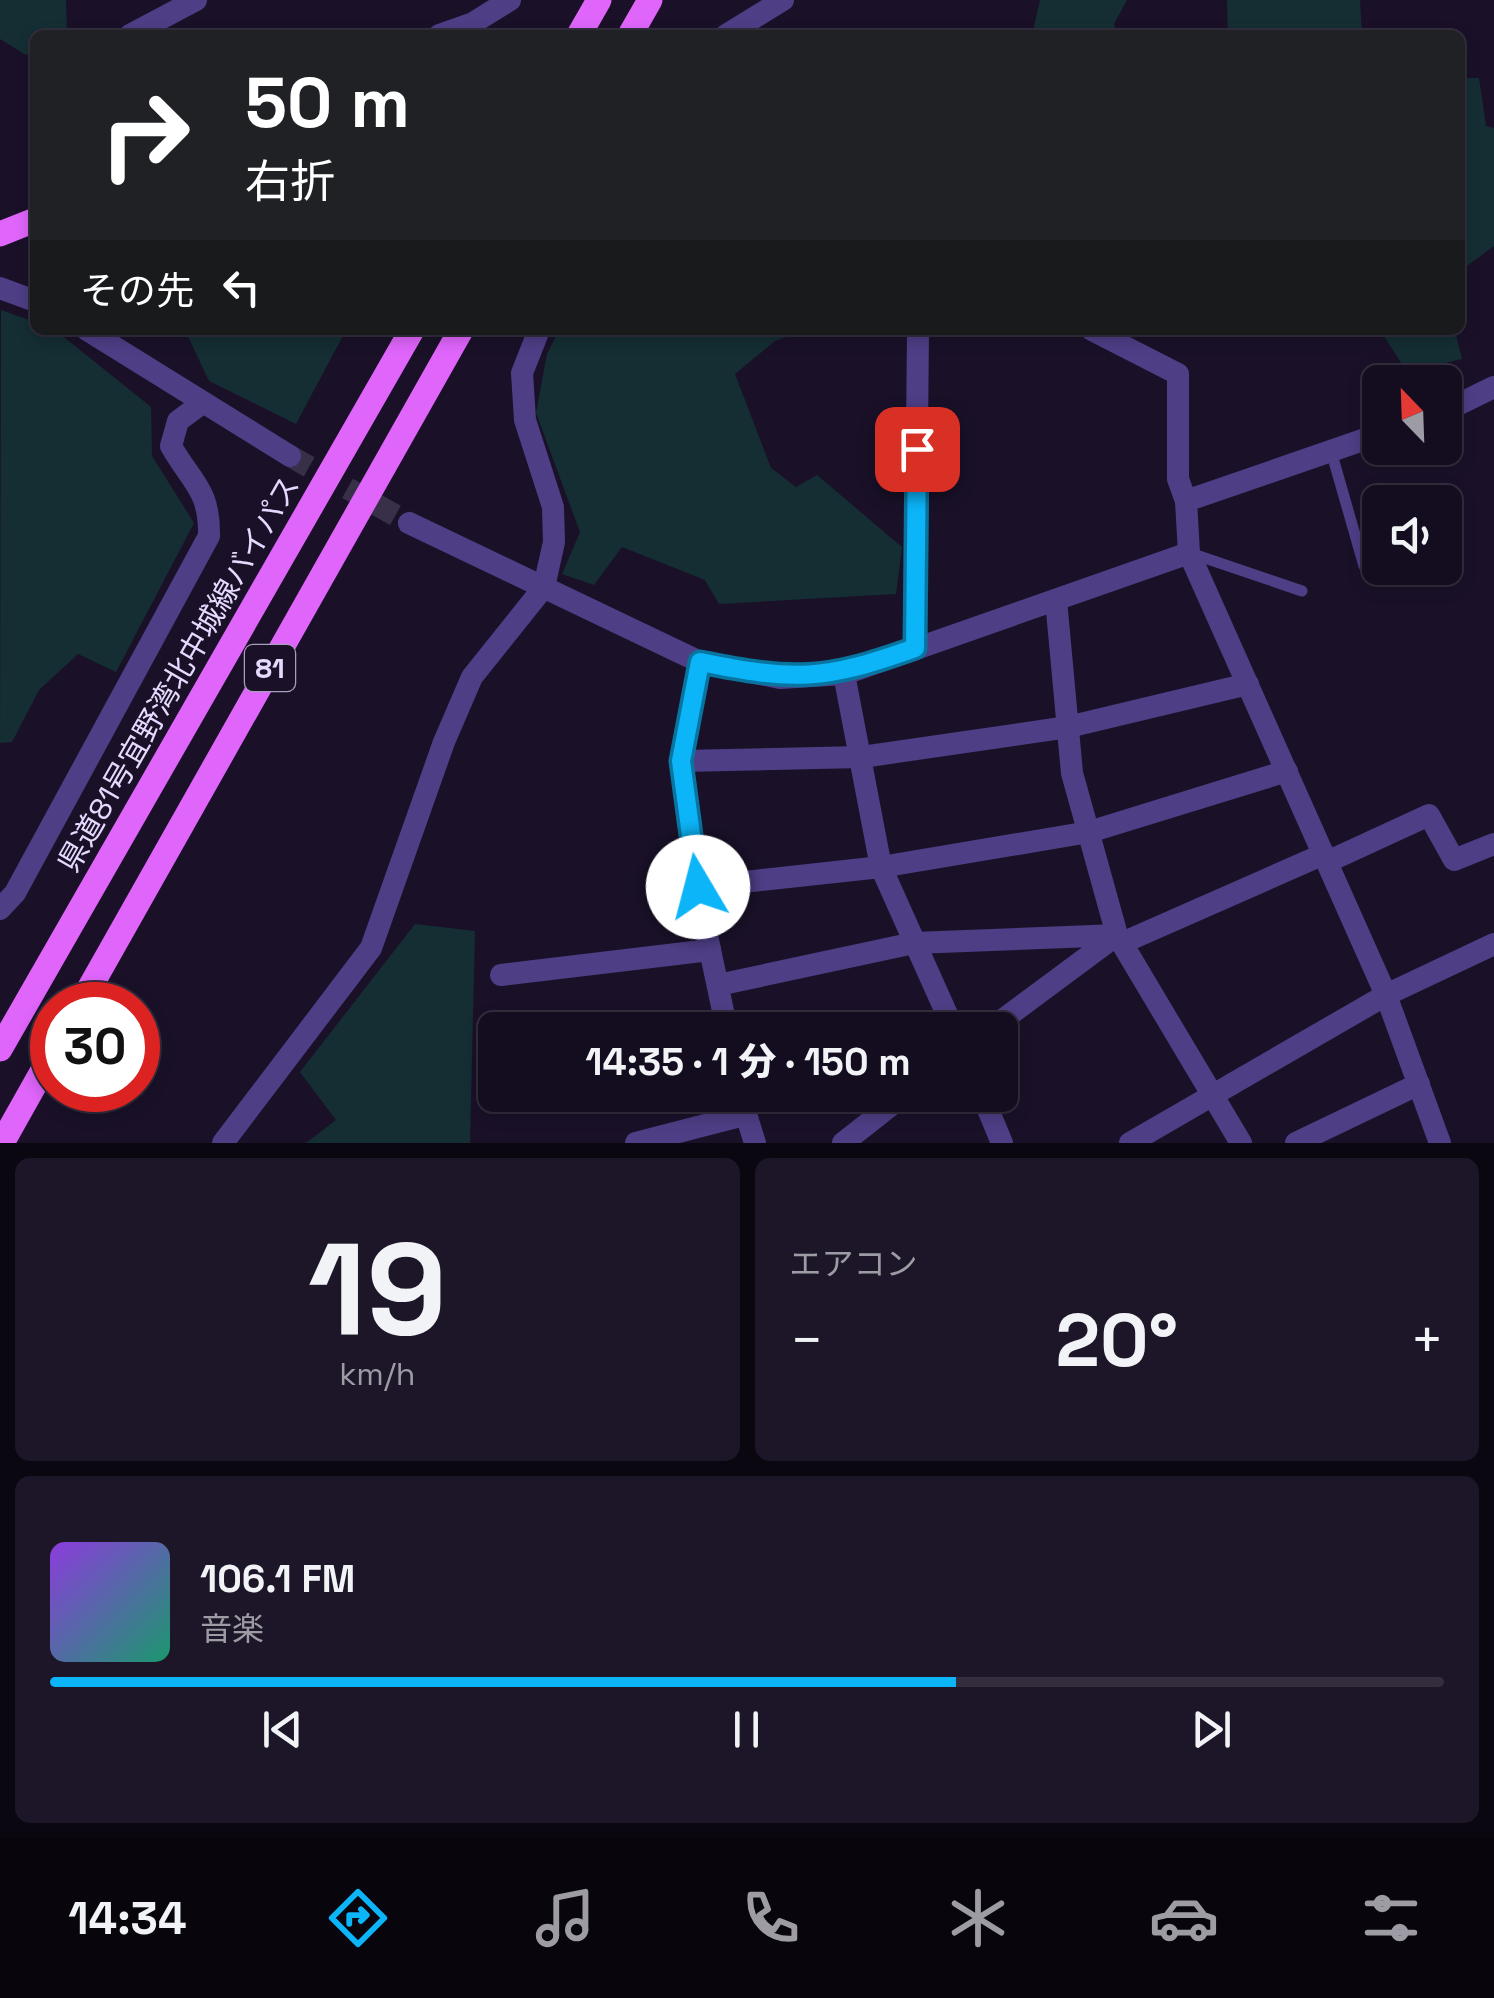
<!DOCTYPE html>
<html lang="ja">
<meta charset="utf-8">
<style>
body{margin:0;font-family:"Space Grotesk","Noto Sans JP",sans-serif;background:#1d1628;color:#f1f3f6;height:100vh;display:flex;flex-direction:column;font-size:38px;white-space:nowrap}
*{box-sizing:border-box;margin:0}
p{font-size:32px;color:#9d9ca4}
.icon{flex:none;width:55px;height:55px;fill:none;stroke:currentColor;stroke-width:2;stroke-linecap:round;stroke-linejoin:round}
.map{position:relative;height:1143px;overflow:hidden}
.sheet{display:flex;flex-direction:column;gap:15px;padding:15px;background:#0b0711;flex:1}
.sheet>*{flex:none}
.guide{position:absolute;left:30px;top:30px;width:1435px;height:305px;border-radius:15px;box-shadow:0 5px 15px #0003,0 0 0 2px #332d3d;background:#202124;color:#fff;overflow:hidden}
.needle{width:65px;rotate:337deg}
.controls{position:absolute;left:1362px;top:365px;display:grid;gap:20px}
.controls a{display:grid;place-items:center;width:100px;height:100px;border-radius:15px;background:#140d1f;box-shadow:0 5px 15px #0003,0 0 0 2px #332d3d;font-size:50px}
.speed{position:absolute;left:30px;top:982px;display:flex;gap:20px;font-size:50px;font-weight:700;text-align:center}
.speed>*{display:grid;place-content:center;width:130px;height:130px;border-radius:50%;background:#140d1f;box-shadow:0 5px 15px #0003,0 0 0 2px #332d3d;line-height:1}
.speed .limit{border:15px solid #d22;background:#fff;color:#111}
.pin{position:absolute;display:grid;place-items:center;width:85px;height:85px;color:#fff;margin:-42px;border-radius:20px;box-shadow:0 5px 15px #0006}
.me{position:absolute;width:110px;margin:-55px;rotate:352deg;stroke-linejoin:round;filter:drop-shadow(0 0 8px #0008)}
.turn{display:flex;align-items:center;gap:35px;height:210px;padding:0 50px;font-size:45px}
.turn .icon{width:130px;height:130px;stroke-width:2.5}
.turn b{display:block;font-size:70px;line-height:85px}
.then{display:flex;align-items:center;height:95px;padding:0 50px;background:#0003;gap:20px;font-size:38px}
.big{font-size:75px;font-weight:800;line-height:1.1}
.sheet .widget{flex:1;display:flex;flex-direction:column;justify-content:center;gap:15px;min-width:0;padding:0 35px;border-radius:15px;background:#1d1628}
.sheet .dial{align-items:center;gap:0}
.dial b{font-size:130px;line-height:1}
.song{display:flex;align-items:center;gap:30px}
.cover{width:120px;height:120px;border-radius:15px;background:linear-gradient(135deg,hsl(270 70% 55%),hsl(160 70% 35%))}
.played{height:10px;border-radius:5px;background:linear-gradient(90deg,#0cb4f8 65%,#332d3d 65%)}
.keys{display:flex;justify-content:space-around;direction:ltr}
.heat{display:flex;justify-content:space-between;align-items:center;font-size:55px;direction:ltr}
.sheet .tiles{flex:1;display:grid;gap:15px;grid-template-columns:1fr 1fr}
.widget:last-child{grid-column:span 2}
.trip{position:absolute;left:478px;top:1012px;width:540px;height:100px;border-radius:15px;background:#140d1f;box-shadow:0 5px 15px #0003,0 0 0 2px #332d3d;font-weight:800;line-height:100px;text-align:center}
.menu{display:flex;height:160px;justify-content:space-around;align-items:center;background:#08050c;color:#9d9ca4}
.menu .icon{width:70px;height:70px}
.menu .on{color:#0cb4f8}
.menu b{font-size:45px;color:#f1f3f6}
.map>svg:first-child{display:block}
</style>
<div class="map">
<svg width="1494" height="1143" viewBox="0 0 1494 1143">
<rect width="100%" height="100%" fill="#1a1129"/>
<!-- green -->
<g fill="#142e33">
<path d="M0 0H66L67 35H35V51L26 55 0 39Z"/>
<path d="M1040 0H1127L1114 24 1117 35H1032Z"/>
<path d="M1227 0H1360L1362 35H1228Z"/>
<path d="M1460 78H1479L1486 126 1494 128V246L1460 271Z"/>
<path d="M1 310 35 322V330H55L151 407 152 456 194 523 116 672 78 654 39 690 12 742 0 743Z"/>
<path d="M185 330H346L296 424 209 381Z"/>
<path d="M559 330H804L775 341 735 374 771 468 796 487 817 475 902 547 896 594 719 604 705 580 622 547 594 585 562 574 580 532 536 413 547 354Z"/>
<path d="M1380 330H1455L1462 359 1407 372Z"/>
<path d="M415 924 475 931 470 1143H306L336 1120 300 1072Z"/>
</g>
<g fill="none" stroke-linecap="round" stroke-linejoin="round">
<!-- minor-tunnel -->
<path stroke="#382f49" stroke-width="22" stroke-dasharray="22 11" stroke-linecap="butt" d="M290 456 409 523"/>
<!-- service -->
<g stroke="#4e3e86" stroke-width="11">
<path d="M1331 451 1364 566"/>
<path d="M1193 554 1302 591"/>
</g>
<!-- minor -->
<g stroke="#4e3e86" stroke-width="22">
<path d="M130 35 196 0"/>
<path d="M439 35 473 23 510 0"/>
<path d="M726 35 783 0"/>
<path d="M0 288 35 301"/>
<path d="M87 330 290 456"/>
<path d="M1092 330 1178 374V479L1186 501"/>
<path d="M1445 411 1494 387"/>
<path d="M409 523 700 662 780 678 844 674 1189 553 1386 995 1440 1143"/>
<path d="M1189 553 1186 501 1380 434"/>
<path d="M1056 600 1072 773 1117 935 1241 1143"/>
<path d="M915 648 918 330"/>
<path d="M700 662 681 761 701 907 727 1030"/>
<path d="M844 674 881 867 954 1030"/>
<path d="M681 761 862 757 1068 727 1248 684"/>
<path d="M1327 862 1429 815 1454 860 1494 844"/>
<path d="M698 887 881 867 1089 832 1287 771"/>
<path d="M0 909 15 893 209 536C210 489 191 482 171 446L178 421 201 404"/>
<path d="M1122 943 1324 854"/>
<path d="M501 975 710 950"/>
<path d="M718 985 914 943 1117 935"/>
<path d="M989 1030 1117 935"/>
<path d="M740 1095 755 1143"/>
<path d="M982 1095 1002 1143"/>
<path d="M223 1143 371 948 444 742 472 677 544 587 554 542 553 507 525 420 522 373 539 330"/>
<path d="M636 1143 744 1115"/>
<path d="M843 1143 904 1095"/>
<path d="M1130 1143 1386 995 1494 944"/>
<path d="M1296 1143 1419 1084"/>
</g>
<!-- primary -->
<g stroke="#df65fb" stroke-width="25">
<path d="M579 35 599 0"/>
<path d="M630 35 650 0"/>
<path d="M0 234 35 220"/>
<path d="M80 1005 461 330"/>
<path d="M0 1049 412 330"/>
<path d="M2 1143 52 1054"/>
</g>
</g>
<g fill="none" stroke-linecap="round" stroke-linejoin="round">
<!-- route casing -->
<g stroke="#0875a1" stroke-width="25">
<path id="route" d="M698 887 681 761 700 662C795 681 823 681 915 648L917 449"/>
</g>
<!-- route -->
<use href="#route" stroke="#0cb4f8" stroke-width="18"/>
</g>
<g text-anchor="middle" stroke-width="10" stroke-linejoin="round" paint-order="stroke">
<!-- shield labels -->
<rect fill="#1a1129" stroke="#a89ebe" stroke-width="2.5" x="245" y="645" width="50" height="46" rx="8"/>
<g font-size="28" font-weight="bold" fill="#e5dafe">
<text x="270" y="678">81</text>
</g>
<!-- street labels -->
<g font-size="30" fill="#e5dafe" stroke="#1a1129">
<text transform="translate(179 674) rotate(-60)" y="10">県道81号宜野湾北中城線バイパス</text>
</g>
</g>
</svg>
<div class="controls">
<a><svg class="needle" viewBox="-14 -14 28 28"><path d="M0-13l5 13h-10z" fill="#e53935"/><path d="M0 13l5-13h-10z" fill="#9d9ca4"/></svg></a>
<a><svg class="icon" aria-label="sound" viewBox="0 0 24 24"><path d="M4 9h4l5-4v14l-5-4H4zM17 9q2 3 0 6"/></svg></a>
</div>
<div class="speed"><div class="limit">30</div></div>
<div class="pin" style="left:917px;top:449px;background:#d93025"><svg class="icon" aria-label="arrive" viewBox="0 0 24 24"><path d="M6 21V4h12l-3 4 3 4H6"/></svg></div>
<svg class="me" style="left:698px;top:887px" viewBox="-20 -20 40 40"><circle r="19" fill="#fff"/><path d="M0-13L10 11 0 6-10 11z" fill="#0cb4f8"/></svg>
<div class="trip">14:35 · 1 分 · 150 m</div>
<div class="guide">
<div class="turn"><svg class="icon" aria-label="right" viewBox="0 0 24 24"><path d="M7 20v-9h11M14 6l5 5-5 5"/></svg><div><b>50 m</b>右折</div></div>
<div class="then">その先<svg class="icon" aria-label="left" viewBox="0 0 24 24"><path d="M17 20v-9H6M10 6l-5 5 5 5"/></svg></div>
</div>
</div>
<section class="sheet">
<div class="tiles">
<div class="widget dial"><b>19</b><p>km/h</p></div>
<div class="widget"><p>エアコン</p>
<div class="heat"><a>−</a><b class="big">20°</b><a>+</a></div>
</div>
<div class="widget">
<div class="song"><i class="cover"></i><div><b>106.1 FM</b><p>音楽</p></div></div>
<div class="played"></div>
<div class="keys"><svg class="icon" aria-label="previous" viewBox="0 0 24 24"><path d="M18 5L8 12l10 7zM5 5v14"/></svg><svg class="icon" aria-label="pause" viewBox="0 0 24 24"><path d="M8 5v14M16 5v14"/></svg><svg class="icon" aria-label="next" viewBox="0 0 24 24"><path d="M6 5l10 7-10 7zM19 5v14"/></svg></div>
</div>
</div>
</section>
<nav class="menu">
<b>14:34</b>
<svg class="icon on" aria-label="directions" viewBox="0 0 24 24"><path d="M12 3l9 9-9 9-9-9zM9 14v-3h6M13 9l2 2-2 2"/></svg>
<svg class="icon" aria-label="music" viewBox="0 0 24 24"><path d="M9 18V5l10-2v13"/><circle cx="6" cy="18" r="3"/><circle cx="16" cy="16" r="3"/></svg>
<svg class="icon" aria-label="phone" viewBox="0 0 24 24"><path d="M5 4h4l2 5-3 2q2 4 5 5l2-3 5 2v4C11 20 4 13 5 4z"/></svg>
<svg class="icon" aria-label="climate" viewBox="0 0 24 24"><path d="M12 3v18M4 7l16 10M4 17L20 7"/></svg>
<svg class="icon" aria-label="car" viewBox="0 0 24 24"><path d="M5 17H2v-5l4-1 3-4h7l3 4 3 1v5h-3M9 17h6M6 11h13"/><circle cx="7" cy="17" r="2"/><circle cx="17" cy="17" r="2"/></svg>
<svg class="icon" aria-label="filters" viewBox="0 0 24 24"><path d="M4 7h16M4 17h16"/><circle cx="9" cy="7" r="2"/><circle cx="15" cy="17" r="2"/></svg>
</nav>
